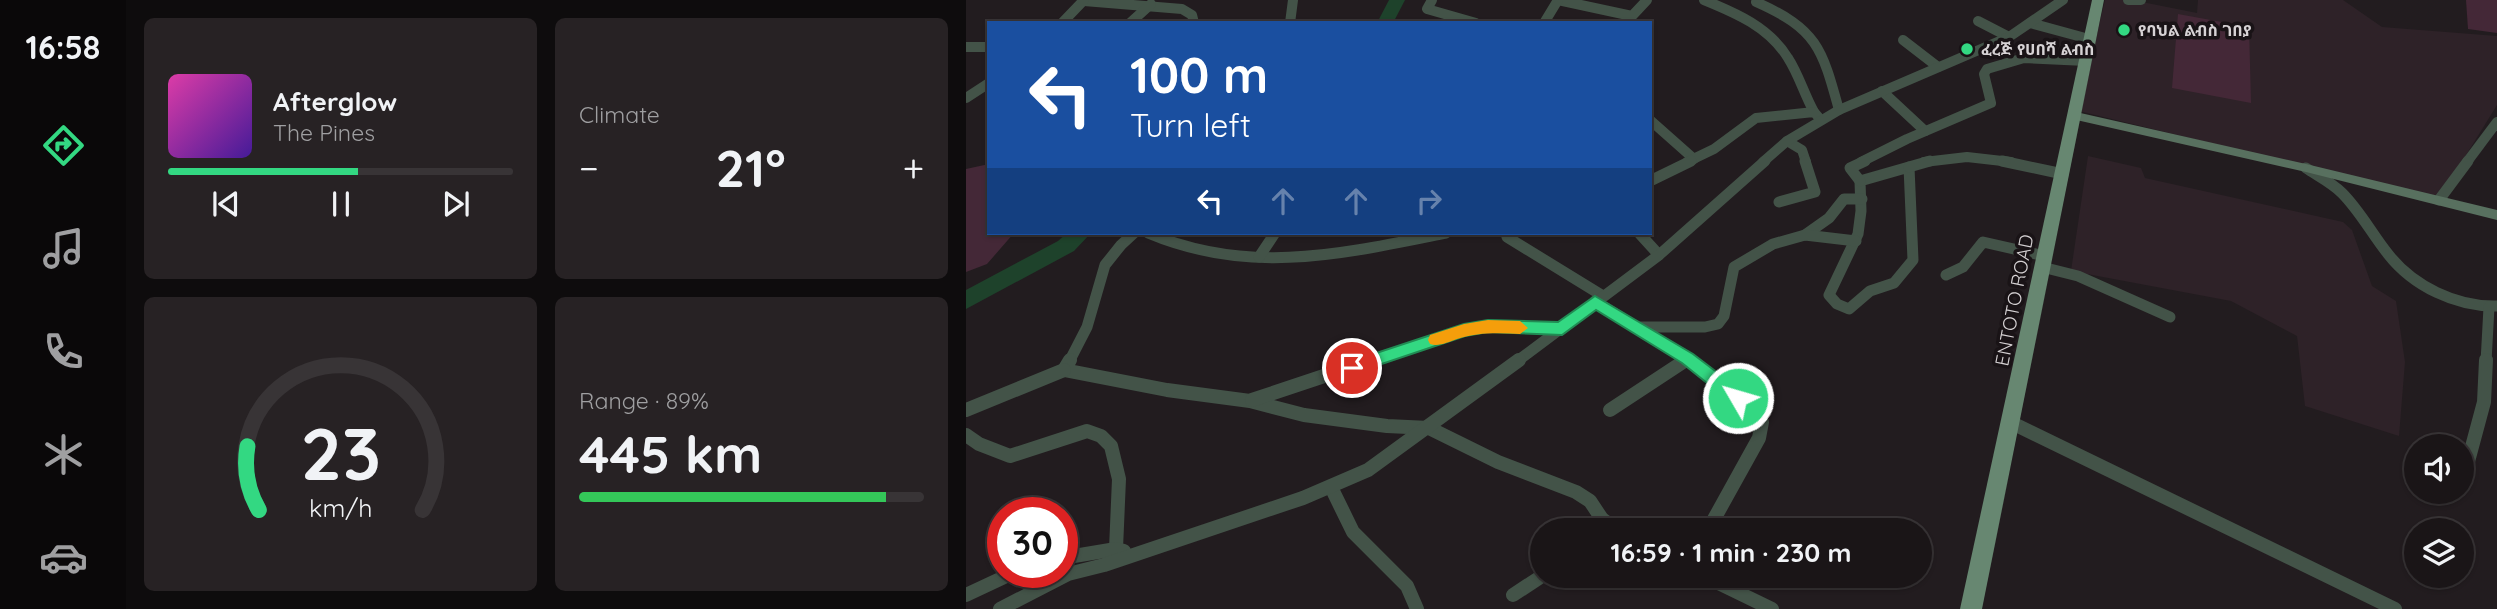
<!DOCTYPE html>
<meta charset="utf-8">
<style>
body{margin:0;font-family:Quicksand,"Noto Sans Ethiopic",sans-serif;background:#272224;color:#f1f3f6;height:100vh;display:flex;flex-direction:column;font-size:26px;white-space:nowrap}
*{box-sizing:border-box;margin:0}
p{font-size:23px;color:#9f9fa1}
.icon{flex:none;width:38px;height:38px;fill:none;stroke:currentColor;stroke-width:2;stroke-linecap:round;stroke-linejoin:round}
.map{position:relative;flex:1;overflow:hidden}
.sheet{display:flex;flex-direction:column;gap:18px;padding:18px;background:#0e0c0d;width:840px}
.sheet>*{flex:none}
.guide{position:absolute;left:21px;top:21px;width:665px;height:214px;border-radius:0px;box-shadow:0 2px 5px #0004,0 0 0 2px #383436;background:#1a4fa0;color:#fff;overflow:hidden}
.tools{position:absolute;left:1438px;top:434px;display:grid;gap:14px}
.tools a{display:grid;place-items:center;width:70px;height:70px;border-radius:50%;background:#1a1517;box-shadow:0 2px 5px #0004,0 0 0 2px #383436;font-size:35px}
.speed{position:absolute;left:21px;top:497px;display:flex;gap:14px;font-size:35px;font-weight:700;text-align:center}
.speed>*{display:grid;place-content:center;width:91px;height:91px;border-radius:50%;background:#1a1517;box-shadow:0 2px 5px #0004,0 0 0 2px #383436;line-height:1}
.speed .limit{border:10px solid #d22;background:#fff;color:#111}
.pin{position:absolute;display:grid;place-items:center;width:60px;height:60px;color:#fff;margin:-30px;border:4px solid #fff;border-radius:50%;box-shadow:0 2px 7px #0007}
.me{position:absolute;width:77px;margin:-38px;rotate:308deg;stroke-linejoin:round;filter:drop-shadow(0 0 5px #0008)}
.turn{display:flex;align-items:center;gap:24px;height:147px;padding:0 28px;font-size:32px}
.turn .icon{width:91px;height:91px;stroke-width:2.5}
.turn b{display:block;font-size:49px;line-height:60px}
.lanes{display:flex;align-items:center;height:66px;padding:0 28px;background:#0003;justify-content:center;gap:35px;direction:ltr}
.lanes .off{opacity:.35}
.big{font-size:52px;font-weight:700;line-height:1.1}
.sheet .card{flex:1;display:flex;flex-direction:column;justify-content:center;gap:10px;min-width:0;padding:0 24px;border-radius:10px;background:#272224}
.sheet .dial{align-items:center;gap:0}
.dial svg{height:182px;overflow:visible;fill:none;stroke:#383436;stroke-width:7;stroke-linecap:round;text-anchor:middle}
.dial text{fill:#f1f3f6;stroke:none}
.song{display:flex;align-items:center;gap:21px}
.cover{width:84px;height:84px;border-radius:10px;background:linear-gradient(135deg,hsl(320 70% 55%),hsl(260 70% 35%))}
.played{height:7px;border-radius:4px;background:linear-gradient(90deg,#33d882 55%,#383436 55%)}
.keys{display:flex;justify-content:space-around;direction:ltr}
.heat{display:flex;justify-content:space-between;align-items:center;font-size:38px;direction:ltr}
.charge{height:10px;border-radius:5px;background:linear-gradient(90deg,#34c759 89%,#383436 0)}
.sheet .tiles{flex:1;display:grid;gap:18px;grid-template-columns:repeat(2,1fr)}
.trip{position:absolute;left:564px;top:518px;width:402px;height:70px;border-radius:35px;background:#1a1517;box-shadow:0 2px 5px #0004,0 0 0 2px #383436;font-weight:700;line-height:70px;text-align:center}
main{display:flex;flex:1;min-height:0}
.tabs{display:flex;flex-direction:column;width:126px;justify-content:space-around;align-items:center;background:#0a0809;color:#9f9fa1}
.tabs .icon{width:49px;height:49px}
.tabs .active{color:#33d882}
.tabs b{font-size:32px;color:#f1f3f6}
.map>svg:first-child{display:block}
</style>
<main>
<nav class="tabs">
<b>16:58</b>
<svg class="icon active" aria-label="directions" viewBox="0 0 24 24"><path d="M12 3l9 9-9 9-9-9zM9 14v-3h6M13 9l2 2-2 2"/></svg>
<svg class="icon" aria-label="music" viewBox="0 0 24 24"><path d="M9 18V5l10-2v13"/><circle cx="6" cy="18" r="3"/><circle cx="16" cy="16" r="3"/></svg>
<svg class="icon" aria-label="phone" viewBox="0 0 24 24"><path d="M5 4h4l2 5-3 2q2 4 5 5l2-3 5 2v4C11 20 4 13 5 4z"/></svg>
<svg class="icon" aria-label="climate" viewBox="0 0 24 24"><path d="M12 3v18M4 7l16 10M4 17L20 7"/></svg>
<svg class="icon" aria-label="car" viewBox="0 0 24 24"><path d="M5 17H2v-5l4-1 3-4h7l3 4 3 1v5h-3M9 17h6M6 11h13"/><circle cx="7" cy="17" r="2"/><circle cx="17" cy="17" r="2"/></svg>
</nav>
<section class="sheet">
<div class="tiles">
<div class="card">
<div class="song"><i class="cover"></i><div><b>Afterglow</b><p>The Pines</p></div></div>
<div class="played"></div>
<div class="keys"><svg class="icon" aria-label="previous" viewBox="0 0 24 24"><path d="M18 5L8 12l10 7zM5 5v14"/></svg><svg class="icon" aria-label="pause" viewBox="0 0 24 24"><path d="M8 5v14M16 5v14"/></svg><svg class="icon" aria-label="next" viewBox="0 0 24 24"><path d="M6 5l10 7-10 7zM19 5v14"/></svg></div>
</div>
<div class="card"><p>Climate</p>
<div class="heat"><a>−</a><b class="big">21°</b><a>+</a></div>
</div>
<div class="card dial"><svg viewBox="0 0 100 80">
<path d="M14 69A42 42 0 1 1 86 69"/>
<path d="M14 69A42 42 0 0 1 9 41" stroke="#33d882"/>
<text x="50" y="56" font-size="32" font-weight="700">23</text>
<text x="50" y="72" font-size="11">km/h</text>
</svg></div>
<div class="card"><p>Range · 89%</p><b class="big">445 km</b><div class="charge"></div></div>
</div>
</section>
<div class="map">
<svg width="1531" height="609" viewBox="0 0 1531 609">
<rect width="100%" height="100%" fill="#221c1f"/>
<!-- built -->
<g fill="#2e2228">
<path d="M1139 0H1166L1231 13 1232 0H1377L1416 27 1531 36V105L1473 199 1113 111Z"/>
<path d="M1122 156 1175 168 1179 178 1377 222 1386 230 1406 286 1430 301 1439 362 1433 436 1339 406 1331 336 1265 301 1105 271Z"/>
</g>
<!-- green -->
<g fill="#442837">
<path d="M1500 0H1531V33L1502 29Z"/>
<path d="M1212 14 1283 27 1285 103 1206 88Z"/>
<path d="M23 164V233H48L21 264 0 272V169Z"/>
</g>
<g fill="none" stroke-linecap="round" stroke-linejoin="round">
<!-- river -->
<g fill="#1e422b" fill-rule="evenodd">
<path d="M423 0H439L427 23H411Z"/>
<path d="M101 233H125L108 251 0 309V290L92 241Z"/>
</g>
<!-- street-far2 -->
<g stroke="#435348" stroke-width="10">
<path d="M466 0 461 9 510 23"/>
<path d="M592 0 666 16 681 0"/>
<path d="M738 0C770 13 803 27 822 58 833 75 838 94 848 112"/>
<path d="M1162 0H1175"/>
<path d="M118 1 216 9 226 15 228 23"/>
<path d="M790 2C851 29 856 48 873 110"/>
<path d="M1012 21 1043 37"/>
<path d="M96 23 118 0"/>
<path d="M164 23 185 4"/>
<path d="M324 23 327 0"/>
<path d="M578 23 592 0"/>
<path d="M1064 23 1123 39"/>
<path d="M937 40 972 67"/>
<path d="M0 47H23"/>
<path d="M916 91 959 131"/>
<path d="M0 98 23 83"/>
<path d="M684 120 728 159"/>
<path d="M821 141 836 150 840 162"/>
<path d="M721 162 748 149 790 118 848 112 855 120"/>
<path d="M797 162 821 141 873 110 1043 37 1097 0"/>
<path d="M895 162 941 139 1025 103 1018 74 1021 69 1058 58 1120 61"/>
<path d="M958 162 1001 157 1045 162"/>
<path d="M1501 162 1531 122"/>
</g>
<!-- street-far1 -->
<g stroke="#435348" stroke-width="11">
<path d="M1036 161 1097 174"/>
<path d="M943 167 947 260 928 283 904 291 883 309 871 304 863 295 892 234 895 211 894 181Z"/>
<path d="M943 167 964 161"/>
<path d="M1340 168C1352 176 1366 183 1376 193 1394 211 1406 234 1422 254 1447 286 1490 307 1531 306"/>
<path d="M684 181 725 161"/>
<path d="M894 181 884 168 899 161"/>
<path d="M1473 200 1502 161"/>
<path d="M813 202 849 192 839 161"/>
<path d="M182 233C284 276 376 254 480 233"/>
<path d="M540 233 541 237 637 296"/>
<path d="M673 233 693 255"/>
<path d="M839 235 863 218 878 199H896"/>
<path d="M293 257 309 233"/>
<path d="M1076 267 1112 276 1204 317"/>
<path d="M980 275 997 267 1017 242 1079 256"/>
<path d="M629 301 726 362"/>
<path d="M674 327H739L752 324 758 316 768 267 807 244 839 235 890 241"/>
<path d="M103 362 121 327 139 265 155 245 168 233"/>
<path d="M400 362 498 330 522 326 596 329"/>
<path d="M550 362 693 255 799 161"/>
<path d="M717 362 722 359"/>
<path d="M1520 362 1523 307"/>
</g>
<!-- street -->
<g stroke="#435348" stroke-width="14">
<path d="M104 360 98 370 201 390 284 401 338 415 421 426 463 428 532 462 610 492 624 501 636 519 651 530"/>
<path d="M724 360 789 411 796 422 793 438 742 530"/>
<path d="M286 400 406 360"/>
<path d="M0 410 98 370"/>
<path d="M644 410 720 360"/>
<path d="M1046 423 1429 609"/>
<path d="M0 435 13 444 44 456 121 431 135 436 145 446 153 479 150 549"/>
<path d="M1500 469 1518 402 1520 360"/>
<path d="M365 487 387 532 441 586 451 609"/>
<path d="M96 558 150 549 158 551"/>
<path d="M738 576 806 609"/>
<path d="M0 595 49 572"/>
<path d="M547 595 576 576"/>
<path d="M34 609 102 574 138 565 337 498 402 470 553 360"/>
</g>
<!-- secondary -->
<path fill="#58705f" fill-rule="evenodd" d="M1110 112 1340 164 1531 210V220L1340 172 1106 119 1104 116Z"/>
<!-- primary -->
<path fill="#678771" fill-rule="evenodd" d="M1126 0H1138L1016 609H994Z"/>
</g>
<!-- route -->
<path fill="#33d882" stroke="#218c54" stroke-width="2" d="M629 296 727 354 778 393 781 398 778 403 772 405 766 403 716 363 630 310 596 335 522 332 499 336 386 374 380 372 378 368 380 363 498 324 522 320 592 322Z"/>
<!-- slow -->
<path fill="#f59e0b" d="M522 320 554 321 562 328 554 334C533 333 512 332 491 339 482 342 473 347 464 344L462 340 464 335 498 324Z"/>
<!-- markers -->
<g fill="#33d882" stroke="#191316" stroke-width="2.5">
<circle cx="1158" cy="30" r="7"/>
<circle cx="1001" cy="49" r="7"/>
</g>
<g text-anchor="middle" stroke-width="7" stroke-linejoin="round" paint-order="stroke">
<!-- far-poi labels -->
<g font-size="16" font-weight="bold" fill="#d6d2d4" stroke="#191316" text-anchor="start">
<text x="1172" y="36">የባህል ልብስ ገበያ</text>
<text x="1015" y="55">ፈረጅ የሀበሻ ልብስ</text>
</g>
<!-- street labels -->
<g font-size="19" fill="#d6d2d4" stroke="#191316">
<text transform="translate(1048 300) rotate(-79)" y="7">ENTOTO ROAD</text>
</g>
</g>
</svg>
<div class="tools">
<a><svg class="icon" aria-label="sound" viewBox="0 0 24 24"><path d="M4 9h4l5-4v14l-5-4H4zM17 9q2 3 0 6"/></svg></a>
<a><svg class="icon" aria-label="layers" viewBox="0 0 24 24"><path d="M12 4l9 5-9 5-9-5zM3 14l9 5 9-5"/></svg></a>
</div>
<div class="speed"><div class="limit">30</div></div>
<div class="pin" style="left:386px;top:368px;background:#d93025"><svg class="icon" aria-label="arrive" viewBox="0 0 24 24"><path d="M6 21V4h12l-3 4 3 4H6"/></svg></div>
<svg class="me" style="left:772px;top:398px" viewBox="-20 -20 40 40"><circle r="17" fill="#33d882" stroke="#fff" stroke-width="3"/><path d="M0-11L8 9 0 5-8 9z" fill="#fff"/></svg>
<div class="trip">16:59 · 1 min · 230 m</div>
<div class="guide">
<div class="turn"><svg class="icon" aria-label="left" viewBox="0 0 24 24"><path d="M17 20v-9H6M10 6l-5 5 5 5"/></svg><div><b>100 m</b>Turn left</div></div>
<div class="lanes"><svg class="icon" aria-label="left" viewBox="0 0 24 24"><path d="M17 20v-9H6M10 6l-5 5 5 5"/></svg><svg class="icon off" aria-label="ahead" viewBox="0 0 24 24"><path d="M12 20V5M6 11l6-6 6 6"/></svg><svg class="icon off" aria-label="ahead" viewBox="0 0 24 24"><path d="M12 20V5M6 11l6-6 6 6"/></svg><svg class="icon off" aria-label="right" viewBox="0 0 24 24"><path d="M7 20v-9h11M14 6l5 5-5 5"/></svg></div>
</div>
</div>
</main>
